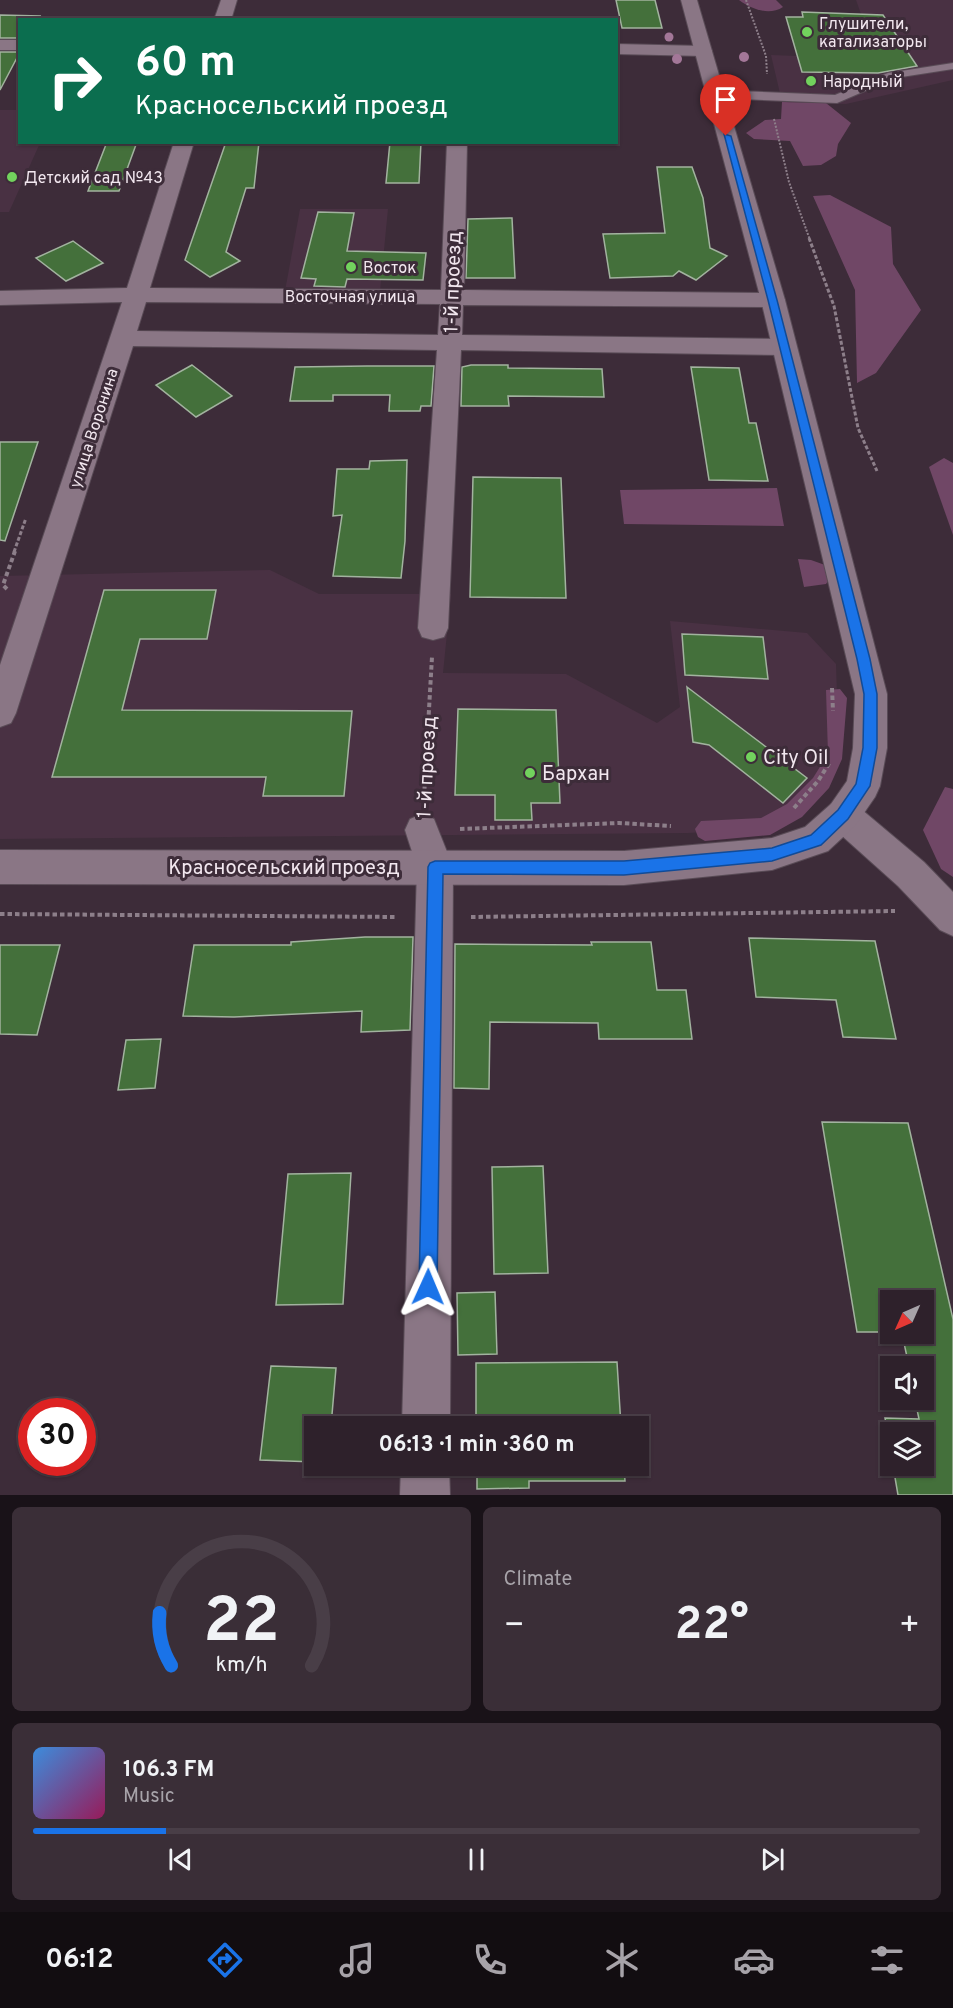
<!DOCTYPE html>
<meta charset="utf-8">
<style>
body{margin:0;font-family:Overpass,sans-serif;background:#3a2e37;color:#f1f3f6;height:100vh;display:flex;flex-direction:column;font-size:22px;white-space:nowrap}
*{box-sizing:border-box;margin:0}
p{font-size:20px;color:#a7a3a9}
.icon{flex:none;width:33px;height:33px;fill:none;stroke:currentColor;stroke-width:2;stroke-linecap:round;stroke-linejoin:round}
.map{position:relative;height:1495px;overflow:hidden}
.details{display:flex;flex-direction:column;gap:12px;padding:12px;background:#191218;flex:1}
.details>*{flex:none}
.top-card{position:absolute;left:18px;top:18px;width:600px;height:126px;border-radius:0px;box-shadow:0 2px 4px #0004,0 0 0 2px #493e47;background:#0b6e4f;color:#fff;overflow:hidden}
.needle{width:39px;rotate:225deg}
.tools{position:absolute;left:880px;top:1290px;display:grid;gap:12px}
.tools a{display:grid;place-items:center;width:54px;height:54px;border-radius:0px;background:#2e212b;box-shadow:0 2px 4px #0004,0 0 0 2px #493e47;font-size:30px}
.speed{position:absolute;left:18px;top:1398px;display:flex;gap:12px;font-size:30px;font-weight:700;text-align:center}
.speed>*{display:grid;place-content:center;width:78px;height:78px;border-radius:50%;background:#2e212b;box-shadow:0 2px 4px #0004,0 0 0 2px #493e47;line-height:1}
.speed .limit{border:9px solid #d22;background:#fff;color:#111}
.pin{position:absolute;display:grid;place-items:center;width:51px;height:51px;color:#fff;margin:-62px -26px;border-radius:50% 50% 50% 0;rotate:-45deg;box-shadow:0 0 6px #0007}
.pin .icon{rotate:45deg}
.me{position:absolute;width:66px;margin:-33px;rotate:1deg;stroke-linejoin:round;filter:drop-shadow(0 0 4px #0008)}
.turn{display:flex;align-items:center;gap:21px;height:126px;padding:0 18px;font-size:27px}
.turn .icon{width:78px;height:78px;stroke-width:2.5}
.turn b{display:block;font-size:42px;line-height:51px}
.big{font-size:45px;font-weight:700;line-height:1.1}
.details .card{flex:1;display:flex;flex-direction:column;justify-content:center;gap:9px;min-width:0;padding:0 21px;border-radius:9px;background:#3a2e37}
.details .dial{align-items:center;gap:0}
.dial svg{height:156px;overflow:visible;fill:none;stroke:#493e47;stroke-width:7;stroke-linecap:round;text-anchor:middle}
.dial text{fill:#f1f3f6;stroke:none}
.song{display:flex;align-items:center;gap:18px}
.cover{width:72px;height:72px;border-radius:9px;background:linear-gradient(135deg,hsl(210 70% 55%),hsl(330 70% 35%))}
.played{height:6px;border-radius:3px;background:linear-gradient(90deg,#1a73e8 15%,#493e47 15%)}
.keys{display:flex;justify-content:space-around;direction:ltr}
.heat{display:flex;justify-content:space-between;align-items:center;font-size:33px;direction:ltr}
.details .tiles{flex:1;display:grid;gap:12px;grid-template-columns:1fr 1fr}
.card:last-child{grid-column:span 2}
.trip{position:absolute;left:304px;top:1416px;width:345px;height:60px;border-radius:0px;background:#2e212b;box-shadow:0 2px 4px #0004,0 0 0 2px #493e47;font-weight:700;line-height:60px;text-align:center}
.menu{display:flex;height:96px;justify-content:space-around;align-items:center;background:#120d11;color:#a7a3a9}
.menu .icon{width:42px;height:42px}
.menu .current{color:#1a73e8}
.menu b{font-size:27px;color:#f1f3f6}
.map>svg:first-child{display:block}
</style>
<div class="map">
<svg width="953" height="1495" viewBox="0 0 953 1495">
<rect width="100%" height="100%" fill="#3d2c39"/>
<!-- built -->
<g fill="#493143">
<path d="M856 0H953V80L846 104 782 102 771 55 877 59Z"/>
<path d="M0 110H19L20 142 40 143 9 212H0Z"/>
<path d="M300 209H388L380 291H285Z"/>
<path d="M270 570 319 594H451L443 673 566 674 657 723 680 707 670 621 807 633 836 664 839 757 767 828 688 833 0 839V576Z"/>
</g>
<!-- green -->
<g fill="#704766">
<path d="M739 0H776L783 7C769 16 751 9 739 0Z"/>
<path d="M782 102 826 103 851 123 838 144 836 156 821 165 803 166 790 141 754 139 746 133 765 120 781 119Z"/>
<path d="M830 195 891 227 893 264 921 310 876 373 857 383 855 290 813 196Z"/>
<path d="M944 458 953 463V535L929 467Z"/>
<path d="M777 488 784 526 624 524 620 490Z"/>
<path d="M798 559 811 560 825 565 830 578 826 584 804 587Z"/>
<path d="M840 689 847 698 842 759 829 788 802 817 770 835 705 841 698 837 695 829 701 821 761 818 787 804 813 778 828 754 826 690Z"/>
<path d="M945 787 953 789V877L941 869 923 830Z"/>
</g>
<!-- building -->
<g fill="#44703b" stroke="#a2b39f" stroke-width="1.5">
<path d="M616 0H655L662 28H622Z"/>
<path d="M802 12 883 15 917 66 878 73 802 72 786 17H803Z"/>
<path d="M0 15 40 16 38 20H20V38H0Z"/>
<path d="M0 52H20L0 90Z"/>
<path d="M107 142H137L119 191H88Z"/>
<path d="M226 142H259L254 188H246L226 252 240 261 210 277 185 260Z"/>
<path d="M390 142H421L419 183H386Z"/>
<path d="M657 167H692L703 198 710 248 727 256 696 280 679 271 673 276 610 278 603 234 665 233Z"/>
<path d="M318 212 354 213 347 251 426 253 423 280 347 279 345 287 314 286 316 279 301 278Z"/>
<path d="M512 218 515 278H466L468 219Z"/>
<path d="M73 241 103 263 66 281 36 258Z"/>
<path d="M192 365 232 396 196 417 156 385Z"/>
<path d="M471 365H508V368L602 369 604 397 508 396 509 406H461L462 367Z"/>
<path d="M367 366H434L431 406H421L420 411H389L390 395H333V401H290L295 367Z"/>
<path d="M691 367 739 368 749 423H756L768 481 709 480Z"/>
<path d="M0 442H38L5 541 0 540Z"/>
<path d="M407 460 405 541 401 578 333 576 342 515 333 516 337 469H369L370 461Z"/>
<path d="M473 477 561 478 566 598 470 597Z"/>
<path d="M104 590H216L207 639H140L122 710 352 711 344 796H263L266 777H52Z"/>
<path d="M682 634 763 637 768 679 685 675Z"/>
<path d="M687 687 745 731 807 778 783 803 709 745 693 742Z"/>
<path d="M458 709 556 710 560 803H531L532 820H495V795H455Z"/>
<path d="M365 937H413L410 1030 361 1032 362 1011 234 1017 183 1016 194 945H291V942Z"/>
<path d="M749 938 875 941 896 1039 843 1037 836 1000 756 997Z"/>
<path d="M591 942H651L657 990H686L692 1039H599L598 1023 490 1022 489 1089 454 1088 455 944 592 945Z"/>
<path d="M0 945H60L37 1035 0 1034Z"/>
<path d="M161 1039 155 1088 118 1090 126 1040Z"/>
<path d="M822 1122 908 1123 953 1319V1495H898L893 1466H924V1432H891V1451L885 1418 919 1419 915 1400H924V1366H909L902 1334H924V1300H891V1332H857Z"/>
<path d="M543 1166 548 1273 494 1274 492 1167Z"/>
<path d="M351 1173 343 1304 276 1305 288 1174Z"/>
<path d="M495 1292 497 1354 458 1355 457 1293Z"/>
<path d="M617 1362 621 1426H476V1363Z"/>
<path d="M271 1366 336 1368 331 1426H315V1462L260 1460Z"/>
<path d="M477 1466H624L625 1481H529V1488L477 1489Z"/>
</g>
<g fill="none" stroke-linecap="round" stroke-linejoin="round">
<!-- lane casing -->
<g stroke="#594b56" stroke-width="2">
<path id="lane" d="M953 63V69L895 78 837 103 715 98 709 94 715 90 835 95 888 73Z"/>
</g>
<!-- street casing -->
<g stroke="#594b56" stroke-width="2">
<g id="street">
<path d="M221 0H237L231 20H214Z"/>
<rect x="0" y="40" width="20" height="10"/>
<path d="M616 44 703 46 709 47 712 51 709 55 703 56 616 54Z"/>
<path d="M174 142H194L150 288 441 290 447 142H467L464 290 773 293 781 295 785 300 781 305 773 307 463 305 462 335 784 339 793 342 796 347 793 352 784 355 461 350 448 628 444 637 433 640 422 637 418 628 437 350 133 346 16 713 11 723 0 727V665L122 302 0 305V291L127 288ZM146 302 440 304 438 335 137 331Z"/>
<path d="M843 799 855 804 924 862 953 892V936L940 930 898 886 831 826 826 815 831 804Z"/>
<path d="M422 814 434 819 453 867 450 1426H402L417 867 405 830 410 819Z"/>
<path d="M401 1466H449L450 1495H400Z"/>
</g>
</g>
<!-- secondary casing -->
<g stroke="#594b56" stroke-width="2">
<path id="secondary" d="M681 0H697L785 300 887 694V748L880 786 875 797 855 826 828 851 772 870 624 885 0 884V850L624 851 772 838 805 827 831 804 847 781 853 748 855 694 761 300Z"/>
</g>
<!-- path-far2 -->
<g stroke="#8d7f8a" stroke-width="2" stroke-dasharray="2 1.5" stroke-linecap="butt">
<path d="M746 0 766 56 767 74"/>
<path d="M774 119 789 182 810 240"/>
</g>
<!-- path-far1 -->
<g stroke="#8d7f8a" stroke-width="3" stroke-dasharray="4 2" stroke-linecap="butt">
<path d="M809 238 834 306 858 428 877 471"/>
<path d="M14 552 26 518"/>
</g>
<!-- path -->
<g stroke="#8d7f8a" stroke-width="4" stroke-dasharray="4.5 3" stroke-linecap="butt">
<path d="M7 589 3 585 15 551"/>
<path d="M832 688 833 711"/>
<path d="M424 797 432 657"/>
<path d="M794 808 818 781 830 762"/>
<path d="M460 829 619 823 671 826"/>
<path d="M0 914 397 917"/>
<path d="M471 917 895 911"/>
</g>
<!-- lane -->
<use href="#lane" fill="#8a7685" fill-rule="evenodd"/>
<!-- street -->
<use href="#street" fill="#8a7685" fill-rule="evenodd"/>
<!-- secondary -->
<use href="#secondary" fill="#8a7685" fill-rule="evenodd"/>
</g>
<!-- trees -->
<g fill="#a37798">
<circle cx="669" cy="37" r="4.5"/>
<circle cx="744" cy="57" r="5"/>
<circle cx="677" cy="59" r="5"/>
</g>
<!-- route -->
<path fill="#1a73e8" stroke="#114b97" stroke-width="1.5" d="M724 134 731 136 777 300 870 659 877 694V748L870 786 848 819 821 845 772 861 624 875 443 874 437 1287 435 1294 428 1297 422 1294 419 1287 428 867 430 863 435 861H624L772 848 811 835 838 810 856 784 863 748 864 694 857 659 768 300Z"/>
<!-- markers -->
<g fill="#72d25d" stroke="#3d2c39" stroke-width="2">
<circle cx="807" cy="32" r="6"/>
<circle cx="811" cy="81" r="6"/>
<circle cx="12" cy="177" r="6"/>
<circle cx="351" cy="267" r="6"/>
<circle cx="751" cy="757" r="6"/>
<circle cx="530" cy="773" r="6"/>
</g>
<g text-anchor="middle" stroke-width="6" stroke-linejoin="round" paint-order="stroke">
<!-- far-poi labels -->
<g font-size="16" fill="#f2e7ef" stroke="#3d2c39" text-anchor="start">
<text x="819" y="29">Глушители,<tspan x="819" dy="18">катализаторы</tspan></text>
<text x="823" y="87">Народный</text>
<text x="24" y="183">Детский сад №43</text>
<text x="363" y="273">Восток</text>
</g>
<!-- far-street labels -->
<g font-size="16" fill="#f2e7ef" stroke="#3d2c39">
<text x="350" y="302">Восточная улица</text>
<text transform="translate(93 428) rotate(-72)" y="6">улица Воронина</text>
</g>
<!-- street labels -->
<g font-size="20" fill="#f2e7ef" stroke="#3d2c39">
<text transform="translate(452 282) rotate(-88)" y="7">1-й проезд</text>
<text transform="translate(426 767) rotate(-87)" y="7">1-й проезд</text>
<text x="284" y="874">Красносельский проезд</text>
</g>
<!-- poi labels -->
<g font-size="20" fill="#f2e7ef" stroke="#3d2c39" text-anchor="start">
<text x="763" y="764">City Oil</text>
<text x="542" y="780">Бархан</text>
</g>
</g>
</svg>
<div class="tools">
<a><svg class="needle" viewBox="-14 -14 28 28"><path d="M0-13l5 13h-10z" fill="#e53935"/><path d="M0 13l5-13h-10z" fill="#a7a3a9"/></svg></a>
<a><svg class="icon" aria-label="sound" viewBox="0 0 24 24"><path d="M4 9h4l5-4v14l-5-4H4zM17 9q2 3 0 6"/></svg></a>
<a><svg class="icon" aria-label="layers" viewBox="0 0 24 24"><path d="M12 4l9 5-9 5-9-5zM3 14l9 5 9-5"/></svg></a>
</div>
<div class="speed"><div class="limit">30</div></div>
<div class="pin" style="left:726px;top:136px;background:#d93025"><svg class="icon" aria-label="arrive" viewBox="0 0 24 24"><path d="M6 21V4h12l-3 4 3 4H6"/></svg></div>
<svg class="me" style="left:428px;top:1287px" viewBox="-20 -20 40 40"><path d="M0-17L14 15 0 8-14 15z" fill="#1a73e8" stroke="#fff" stroke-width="4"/></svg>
<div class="trip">06:13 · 1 min · 360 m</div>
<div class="top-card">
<div class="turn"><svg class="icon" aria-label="right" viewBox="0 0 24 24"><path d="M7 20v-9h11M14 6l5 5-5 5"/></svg><div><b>60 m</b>Красносельский проезд</div></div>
</div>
</div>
<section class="details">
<div class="tiles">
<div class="card dial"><svg viewBox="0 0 100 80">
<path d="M14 69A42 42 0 1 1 86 69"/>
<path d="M14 69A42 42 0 0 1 8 42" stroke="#1a73e8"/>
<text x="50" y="56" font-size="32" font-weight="700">22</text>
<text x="50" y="72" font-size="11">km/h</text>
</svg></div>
<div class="card"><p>Climate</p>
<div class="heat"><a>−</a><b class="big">22°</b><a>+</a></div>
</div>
<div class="card">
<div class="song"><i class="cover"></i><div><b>106.3 FM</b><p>Music</p></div></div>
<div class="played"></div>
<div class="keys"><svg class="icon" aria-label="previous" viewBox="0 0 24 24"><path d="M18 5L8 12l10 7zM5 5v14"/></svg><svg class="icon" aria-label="pause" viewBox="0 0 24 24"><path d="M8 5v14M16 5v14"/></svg><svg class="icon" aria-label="next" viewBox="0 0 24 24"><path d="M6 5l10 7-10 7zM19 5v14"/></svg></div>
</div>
</div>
</section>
<nav class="menu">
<b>06:12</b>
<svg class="icon current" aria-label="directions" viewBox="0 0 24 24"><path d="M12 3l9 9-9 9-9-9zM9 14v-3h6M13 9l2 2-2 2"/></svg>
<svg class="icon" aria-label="music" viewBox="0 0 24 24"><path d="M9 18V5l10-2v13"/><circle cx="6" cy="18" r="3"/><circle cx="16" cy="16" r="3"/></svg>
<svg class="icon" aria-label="phone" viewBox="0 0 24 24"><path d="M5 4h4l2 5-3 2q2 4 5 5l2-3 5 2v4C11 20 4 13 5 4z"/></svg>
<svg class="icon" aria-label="climate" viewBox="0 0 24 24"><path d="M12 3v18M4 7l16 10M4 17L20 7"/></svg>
<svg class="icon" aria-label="car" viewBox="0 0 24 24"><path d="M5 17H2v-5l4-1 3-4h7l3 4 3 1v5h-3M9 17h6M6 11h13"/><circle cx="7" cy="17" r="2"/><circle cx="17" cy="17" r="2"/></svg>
<svg class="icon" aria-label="filters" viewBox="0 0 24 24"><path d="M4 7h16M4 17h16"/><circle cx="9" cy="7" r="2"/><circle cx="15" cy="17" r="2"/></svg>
</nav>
